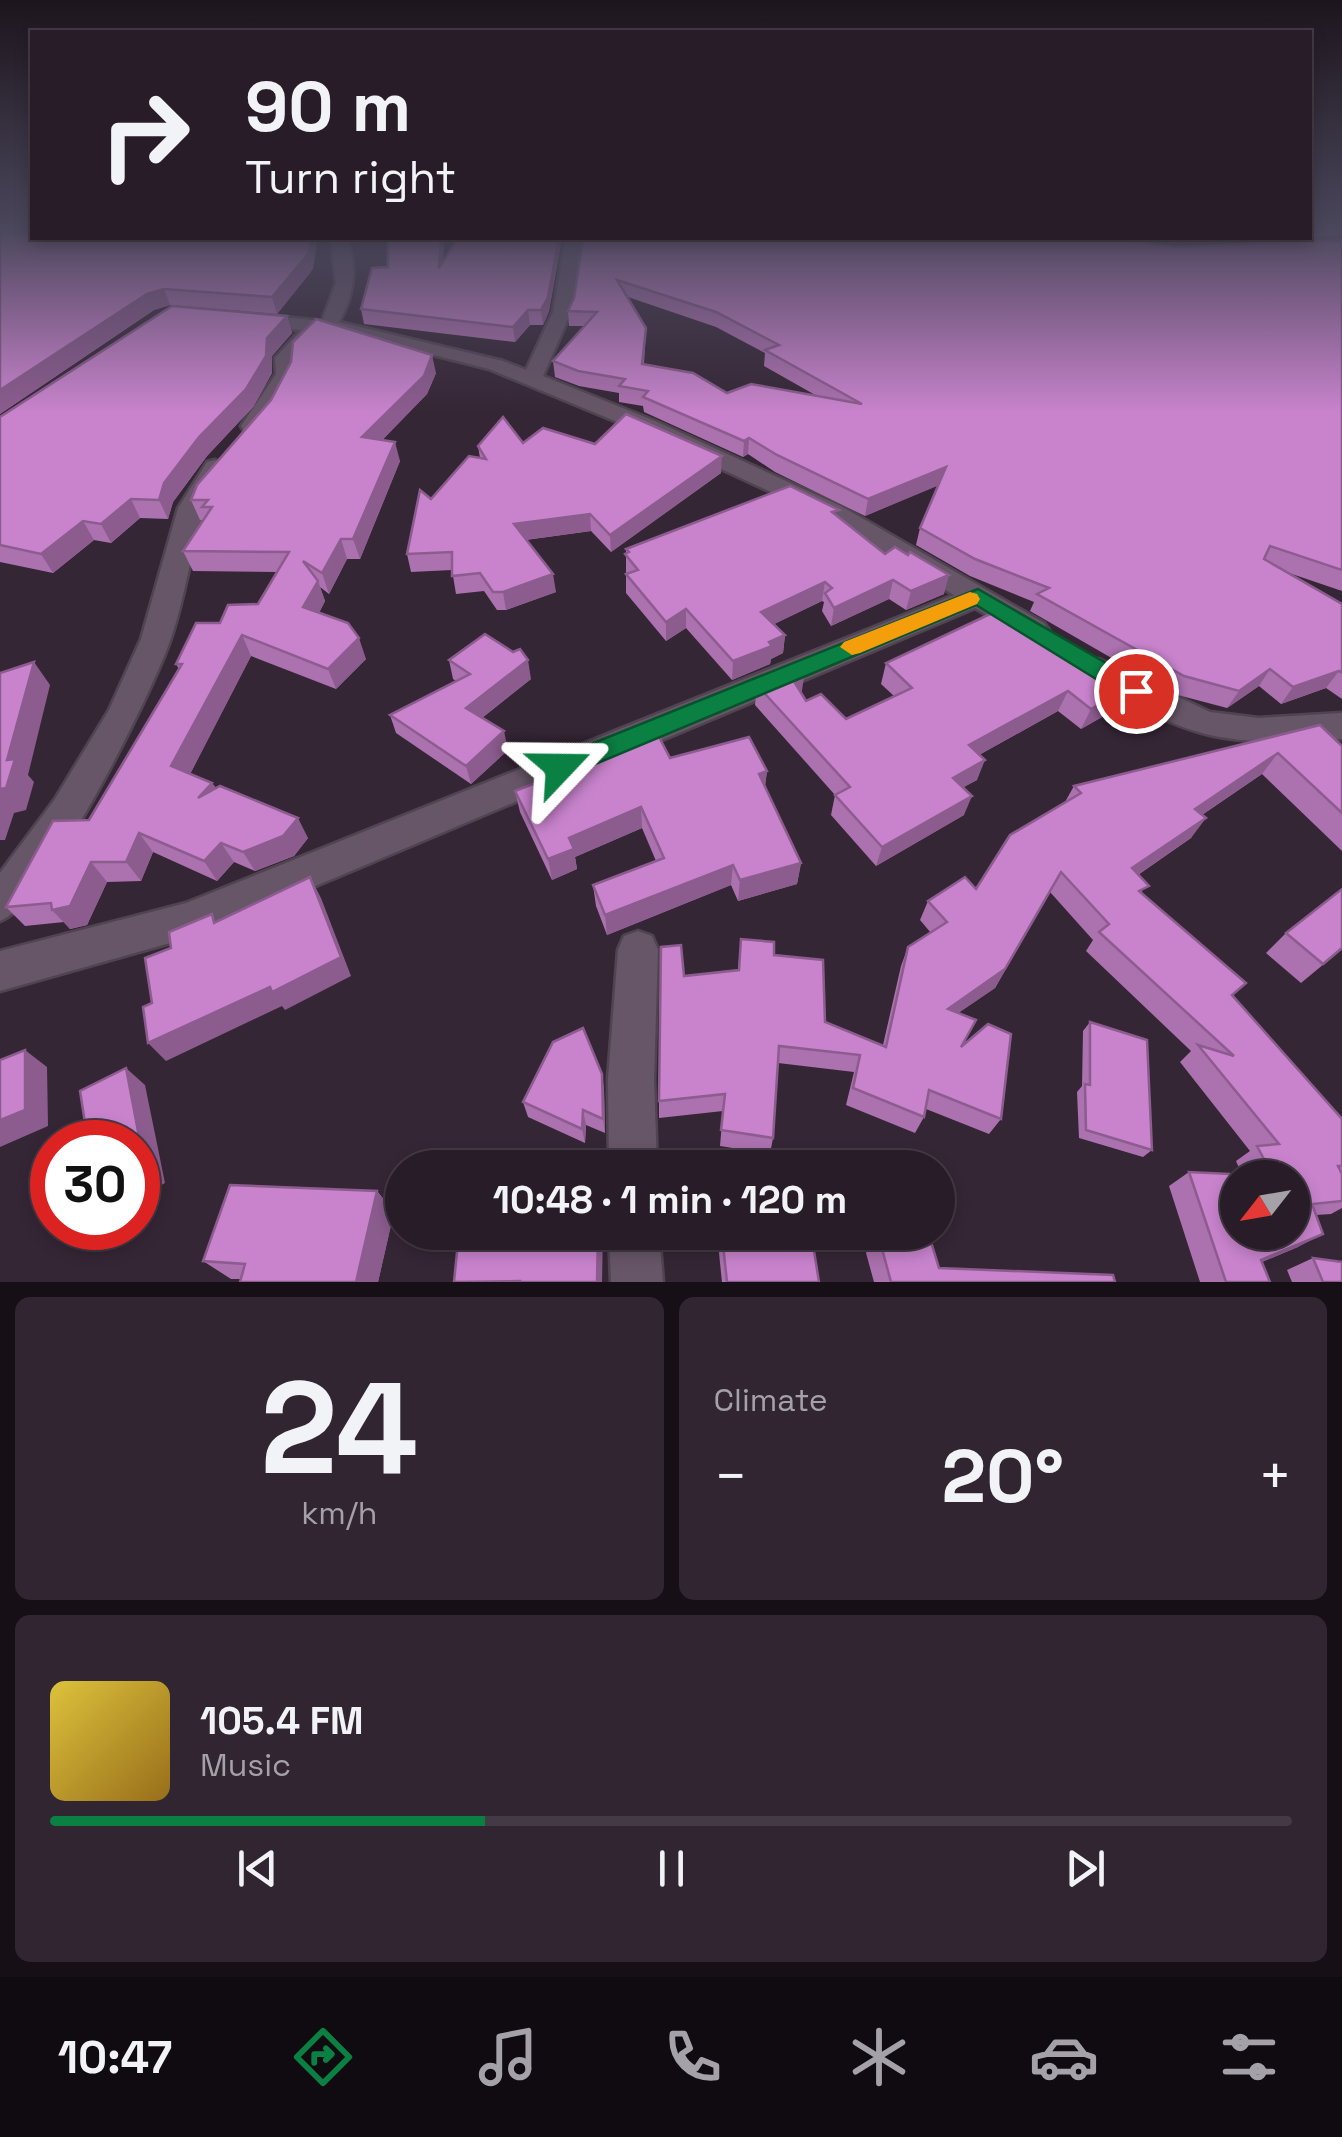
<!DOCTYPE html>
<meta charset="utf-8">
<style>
body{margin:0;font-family:"Space Grotesk",sans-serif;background:#302530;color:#f1f3f6;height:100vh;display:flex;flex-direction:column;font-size:38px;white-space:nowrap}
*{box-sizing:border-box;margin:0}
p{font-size:32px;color:#a5a1a8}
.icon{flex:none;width:55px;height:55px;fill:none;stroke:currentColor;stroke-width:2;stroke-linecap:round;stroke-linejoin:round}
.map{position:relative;height:1282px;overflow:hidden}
.sheet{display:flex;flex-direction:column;gap:15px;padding:15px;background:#160f16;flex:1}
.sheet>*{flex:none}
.guide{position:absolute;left:30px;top:30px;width:1282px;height:210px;border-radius:0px;box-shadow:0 5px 15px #0003,0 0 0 2px #443a45;background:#281c28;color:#f1f3f6;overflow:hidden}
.needle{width:65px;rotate:239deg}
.fabs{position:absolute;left:1220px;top:1160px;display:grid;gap:20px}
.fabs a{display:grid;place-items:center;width:90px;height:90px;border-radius:50%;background:#281c28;box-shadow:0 5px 15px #0003,0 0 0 2px #443a45;font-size:50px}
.speed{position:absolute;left:30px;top:1120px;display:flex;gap:20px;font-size:50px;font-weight:700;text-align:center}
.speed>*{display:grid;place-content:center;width:130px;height:130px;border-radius:50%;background:#281c28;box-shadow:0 5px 15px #0003,0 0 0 2px #443a45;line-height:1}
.speed .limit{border:15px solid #d22;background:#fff;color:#111}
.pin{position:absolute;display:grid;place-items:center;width:85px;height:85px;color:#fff;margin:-42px;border:5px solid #fff;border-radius:50%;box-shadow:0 2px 10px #0007}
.me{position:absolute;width:110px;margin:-55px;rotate:67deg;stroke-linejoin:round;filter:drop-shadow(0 0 8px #0008)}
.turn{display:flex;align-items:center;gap:35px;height:210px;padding:0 50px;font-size:45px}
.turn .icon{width:130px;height:130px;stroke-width:2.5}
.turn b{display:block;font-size:70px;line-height:85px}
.big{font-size:75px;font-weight:600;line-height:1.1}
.sheet .card{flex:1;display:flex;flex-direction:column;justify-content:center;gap:15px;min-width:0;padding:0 35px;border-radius:15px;background:#302530}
.sheet .dial{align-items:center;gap:0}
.dial b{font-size:130px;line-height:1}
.song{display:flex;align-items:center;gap:30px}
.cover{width:120px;height:120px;border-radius:15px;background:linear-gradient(135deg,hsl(50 70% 55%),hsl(40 70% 35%))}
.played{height:10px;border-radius:5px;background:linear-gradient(90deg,#0b8043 35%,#443a45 35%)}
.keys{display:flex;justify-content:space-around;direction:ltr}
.heat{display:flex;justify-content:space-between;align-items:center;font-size:55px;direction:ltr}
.sheet .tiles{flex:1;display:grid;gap:15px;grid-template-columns:1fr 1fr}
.card:last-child{grid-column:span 2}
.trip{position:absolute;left:385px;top:1150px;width:570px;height:100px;border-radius:50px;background:#281c28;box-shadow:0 5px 15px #0003,0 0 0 2px #443a45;font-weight:600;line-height:100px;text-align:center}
.menu{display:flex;height:160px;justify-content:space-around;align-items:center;background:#100b10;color:#a5a1a8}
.menu .icon{width:70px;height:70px}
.menu .current{color:#0b8043}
.menu b{font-size:45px;color:#f1f3f6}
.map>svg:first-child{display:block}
</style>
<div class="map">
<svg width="1342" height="1282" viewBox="0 0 1342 1282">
<rect width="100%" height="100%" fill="#352635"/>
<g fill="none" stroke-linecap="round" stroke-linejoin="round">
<!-- minor casing -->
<g stroke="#504450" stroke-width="5">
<g id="minor">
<path d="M331 238H347C357 268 355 294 339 322L503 361 526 370 553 312 566 238H582L571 312 543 376 655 421 841 506 1044 623 1049 630 1044 637H1024L975 608 202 934 0 991V951L186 903 954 595 823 516 639 431 489 369 359 336 321 332 298 353 296 374 260 431H244L241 426 276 374 275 358 301 330 248 325 239 319 248 313 322 321 336 283Z"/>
<path d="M215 460 227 467C191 521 191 582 170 641 151 695 48 903 0 921V873L55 799 109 710 141 639 178 508 207 462Z"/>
<path d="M1099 659 1210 712 1259 718 1342 713V739C1221 746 1193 741 1088 678L1083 670 1088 662Z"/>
<path d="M638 931 652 936 658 950 654 1079 657 1168H609L608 1079 618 950 624 936Z"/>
<path d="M609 1232H659L663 1282H611Z"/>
</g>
</g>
<!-- minor -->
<use href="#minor" fill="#675667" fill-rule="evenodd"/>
</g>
<!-- wall -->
<g fill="#ac71af" fill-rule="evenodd">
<path d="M0 233 313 269 277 314 170 305 154 310 0 414Z"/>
<path d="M1310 233H1342V235L1310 237Z"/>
<path d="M388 238H444L443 262 458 238H562L549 311 543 325H530L515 342 364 324 361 309 388 267Z"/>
<path d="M583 238H1291L1183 242 1111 239 1176 247 1342 240V591L1286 572 1342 604V699L1326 688 1281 704 1259 686 1227 708 1174 694 1030 611 1034 602 970 576 916 545 920 528 938 485 865 516 775 472 748 454 743 457 644 412 643 406 619 402V393L579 386 555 377 553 361 585 326H569L568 311 574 298ZM628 297 716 327 765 353 764 366 817 396 727 393 644 364 646 328Z"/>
<path d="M287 316 292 333 272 356V373L253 407 207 456 173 502 168 519 140 518 111 543 94 540 53 573 0 562V417Z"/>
<path d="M436 373 427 394 382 440 400 461 360 559H347L329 594 320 587 325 601 319 613 366 659 336 689 251 656 190 774 212 783 216 788 308 838 294 856 255 871 234 862 217 881 153 852 141 881 107 882 87 925 70 929 64 922 25 926 6 907 89 820 179 669 176 664 220 623 258 604 277 572 193 571 183 551 204 520H200L191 500Z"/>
<path d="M523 443 595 444 721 473 611 552 591 531 526 540 556 592 506 610H497L484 591 456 594 452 570 411 572 407 554 431 499 480 458 478 446Z"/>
<path d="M838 517 885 554 944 594 906 610 889 599 831 626 822 611 824 602 822 601 774 624 785 635 783 653 771 659 770 664 732 680 686 628 666 641 626 593V549Z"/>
<path d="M449 660 531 679 482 718 508 750 471 784 396 733 390 715 456 681 453 679Z"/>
<path d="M886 663 1133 685 1123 705 1081 729 1058 711 979 755 977 780 963 787 964 815 876 866 831 815 835 795 755 705 757 685 802 694 806 701 846 719 894 696 881 684Z"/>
<path d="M1320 725 1342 746V851L1262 774 1202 815 1191 838 1138 875 1143 895 1342 1119V1208L1331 1214 1316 1215 1298 1247 1262 1262 1270 1282H1200L1169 1186 1189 1172 1242 1175 1236 1161 1250 1151 1180 1062 1191 1051 1086 951 1093 940 1050 892 995 988 958 1013 961 1047 1001 1119 989 1134 926 1109 924 1117 915 1133 846 1105 854 1072 778 1063 773 1138 770 1154 720 1146 723 1111 659 1118V1101L684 976 738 970 741 939 774 955 825 1022 883 1045 901 966 908 947 931 933 920 920 928 901 976 889 1065 802 1074 786Z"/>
<path d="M613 746 670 758 767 771 765 786 801 863 797 884 738 901 731 885 607 935 596 906 593 885 656 861 642 828 575 857 577 869 552 880 520 812 515 791 614 752Z"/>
<path d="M1286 933 1342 949 1301 983 1266 953Z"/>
<path d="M1090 1022 1152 1150 1143 1157 1079 1138 1077 1092 1082 1086 1083 1031Z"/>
<path d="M602 1074 604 1090 605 1133 586 1125 585 1143 528 1117 523 1102Z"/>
<path d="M377 1191 394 1212 378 1282H240V1279H231L203 1261Z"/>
<path d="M878 1234 939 1268 1115 1282H874L866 1253Z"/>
<path d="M722 1235 819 1282H722L719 1253Z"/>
<path d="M1313 1258 1342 1282H1292L1287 1270Z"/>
</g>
<!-- shaded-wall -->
<g fill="#8c5c8f">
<path d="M311 238H318L313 269 277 314 272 297Z"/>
<path d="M441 238H444L442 282 439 268Z"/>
<path d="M559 238H562L549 311 543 325 541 310Z"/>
<path d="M164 289 170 305 154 310 0 414V390L147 294Z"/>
<path d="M528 310 530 325 515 342 513 327Z"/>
<path d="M287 316 292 333 272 356V373L253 407 207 456 173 502 168 519 159 500 164 483 267 338Z"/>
<path d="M432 355 436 373 427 394 367 456 362 437Z"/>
<path d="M749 438 748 454 743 457 744 441Z"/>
<path d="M395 442 400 461 360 559 353 539Z"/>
<path d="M722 456 721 473 611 552 610 535Z"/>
<path d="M946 467 942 484 865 516 868 499Z"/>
<path d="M131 499 140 518 111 543 101 524Z"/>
<path d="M590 514 591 531 517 541 514 524Z"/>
<path d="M83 521 94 540 53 573 41 554Z"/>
<path d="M341 539 347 559 329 594 322 573Z"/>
<path d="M553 574 556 592 506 610 503 592Z"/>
<path d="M949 575 944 594 906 610 911 591Z"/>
<path d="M893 580 889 599 831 626 834 608Z"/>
<path d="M318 581 325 601 311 628 303 607Z"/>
<path d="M825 582 822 601 760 631 761 612Z"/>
<path d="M686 609V628L666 641V622Z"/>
<path d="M242 635 251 656 184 786 171 766Z"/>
<path d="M785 635 783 653 771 659 770 664 732 680 733 661Z"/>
<path d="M359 638 366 659 336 689 328 669Z"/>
<path d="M528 660 531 679 470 727 466 708Z"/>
<path d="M34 662 50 685 28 775 34 782 26 810 14 813 5 840H0V789Z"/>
<path d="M1270 669 1259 686 1227 708 1239 691Z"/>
<path d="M1339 671 1326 688 1281 704 1293 687Z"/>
<path d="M804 677 801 697 795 683Z"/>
<path d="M1133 685 1123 705 1081 729 1091 709Z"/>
<path d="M1068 691 1058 711 961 765 969 745Z"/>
<path d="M504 731 508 750 471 784 466 766Z"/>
<path d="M1278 753 1262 774 1181 829 1195 809Z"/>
<path d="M985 760 977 780 946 797 953 778Z"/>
<path d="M767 771 764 793 759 774Z"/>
<path d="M212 783 224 803 198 798Z"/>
<path d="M972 796 964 815 876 866 882 847Z"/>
<path d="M641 807 642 828 575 857 577 869 552 880 548 859 569 838Z"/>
<path d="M298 818 308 838 294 856 255 871 243 852Z"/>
<path d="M1206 818 1191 838 1118 888 1132 868Z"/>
<path d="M139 833 153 852 141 881 126 862Z"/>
<path d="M221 843 234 862 217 881 204 861Z"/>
<path d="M91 862 107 882 87 925 70 929 52 910Z"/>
<path d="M801 863 797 884 738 901 740 880Z"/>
<path d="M733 865 731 885 607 935 605 915Z"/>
<path d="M310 877 321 898 351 976 285 1010 282 1006 166 1061 148 1043Z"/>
<path d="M1050 892 995 988 938 1027 948 1009Z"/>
<path d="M25 1050 47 1067 48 1126 0 1147V1120Z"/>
<path d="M126 1068 145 1085 165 1183 138 1198V1172Z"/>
<path d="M602 1074 604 1090 605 1133 603 1119Z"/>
<path d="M583 1110 586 1125 585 1143 582 1129Z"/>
<path d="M377 1191 394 1212 378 1282H356Z"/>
<path d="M598 1232H603L602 1282H597Z"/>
<path d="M1323 1234 1298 1247 1238 1272 1261 1260Z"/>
</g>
<!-- building -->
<g fill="#c883cc" stroke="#8c5c8f" stroke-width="2.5" fill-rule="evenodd">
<path d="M0 233H32V238H311L309 253 272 297 164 289 147 294 0 390Z"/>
<path d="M388 238H441L439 268 458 238H559L548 297 541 310H528L513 327 361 309 372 268 388 267Z"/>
<path d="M583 238H1110L1176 247 1342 240V570L1270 546 1264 559 1342 604V673L1339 671 1293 687 1270 669 1239 691 1184 676 1037 594 1049 588 975 559 920 528 946 467 868 499 777 455 749 438 744 441 643 397 648 391 619 386 625 379 578 371 553 361 597 312 568 311 574 298ZM617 280 716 312 779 345 765 350 862 404 751 384 727 393 693 373 642 364 646 328Z"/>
<path d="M172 306 287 316 267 338 266 356 246 389 199 437 164 483 159 500 131 499 101 524 83 521 41 554 0 545V417Z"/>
<path d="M316 319 432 355 424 376 362 437 395 442 353 539H341L322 573 303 561 318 581 303 607 348 623 359 638 328 669 242 635 171 766 212 783 198 798 220 786 298 818 283 836 243 852 221 843 204 861 139 833 126 862H91L70 906 52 910 51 903 6 907 53 821 89 820 182 664H176L196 623H220L228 605 258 604 289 552 183 551 212 507H202L208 500H191L197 485 271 400 291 362 293 342Z"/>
<path d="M626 414 722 456 610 535 590 514 514 524 553 574 503 592H493L480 573 452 576V552L407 554 420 490 431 499 469 456 486 459 478 446 503 417 523 443 543 428 595 444Z"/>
<path d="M790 486 839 510 832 512 885 554 895 547 908 555 910 552 949 575 911 591 893 580 834 608 825 593 832 588 825 582 761 612 785 635 769 642 772 646 733 661 686 609 666 622 626 574 638 570 625 554 629 552 626 549Z"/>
<path d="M1005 607 1133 685 1091 709 1068 691 969 745 985 760 953 778 972 796 882 847 835 795 850 787 757 685 796 669 804 677 795 683 806 701 821 694 846 719 912 688 886 663Z"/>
<path d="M485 634 513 652 520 649 528 660 466 708 504 731 466 766 390 715 470 674 449 660Z"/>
<path d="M34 662 7 760 15 759 6 788 0 789V673Z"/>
<path d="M1320 725 1342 746V813L1278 753 1195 809 1206 818 1132 868 1149 886 1139 891 1246 983 1232 995 1342 1119V1166H1338L1342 1174V1201L1312 1204 1323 1234 1261 1260 1270 1282H1226L1189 1172 1273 1176 1257 1146 1279 1144 1198 1045 1234 1056 1099 932 1109 924 1061 872 1005 969 948 1009 976 1020 961 1047 988 1024 1011 1034 1001 1119 929 1090 924 1117 853 1088 860 1055 779 1046 773 1138 721 1130 725 1094 659 1101 661 947 681 945 684 976 739 970 741 939 774 942V955L823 960 825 1022 886 1047 908 947 947 922 928 901 965 877 976 889 1010 835 1081 793 1074 786ZM1238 1178H1292V1232H1238Z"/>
<path d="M657 733 670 758 749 737 767 771 759 774 801 863 740 880 733 865 605 915 593 885 664 858 641 807 569 838 574 849 548 859 515 791 616 752 613 746Z"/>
<path d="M310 877 341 957 272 992 270 987 148 1043 143 1007 152 1003 145 958 171 948 169 932 212 914 214 923Z"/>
<path d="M1342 889V948L1323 964 1286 933Z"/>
<path d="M1090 1022 1147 1040 1152 1150 1086 1130 1085 1084 1090 1085Z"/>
<path d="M583 1028 602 1074 603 1119 583 1110 582 1129 523 1102 553 1042Z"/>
<path d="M25 1050V1110L0 1120V1060Z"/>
<path d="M126 1068 145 1168 138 1172V1142H88L80 1091Z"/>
<path d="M579 1152 578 1168H467L468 1157Z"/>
<path d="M230 1185 377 1191 356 1282H240L245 1264 203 1261Z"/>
<path d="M459 1232H598L597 1282H520V1281L454 1282Z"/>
<path d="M749 1232H811L819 1282H727L722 1235Z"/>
<path d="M887 1232H928L939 1268 1113 1275 1115 1282H891L878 1234Z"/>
<path d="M1313 1258 1342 1262V1282H1323Z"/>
</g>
<!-- sky -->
<linearGradient id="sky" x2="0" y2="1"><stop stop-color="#1d151d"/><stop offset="0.56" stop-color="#4b475c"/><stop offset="1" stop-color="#4b475c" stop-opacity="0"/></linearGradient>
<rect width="1342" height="413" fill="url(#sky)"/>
<!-- route -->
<path fill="#0b8043" stroke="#07532c" stroke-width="2.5" d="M978 589 1144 685 1148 691 1144 698H1127L976 605 569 775 560 778 551 775 547 767 551 760Z"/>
<!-- slow -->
<path fill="#f59e0b" d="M970 592 977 594 980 599 977 604 860 653 852 655 840 647 844 642Z"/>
</svg>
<div class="fabs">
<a><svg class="needle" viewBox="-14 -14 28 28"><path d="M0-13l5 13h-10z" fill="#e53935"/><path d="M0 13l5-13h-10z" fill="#a5a1a8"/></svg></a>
</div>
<div class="speed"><div class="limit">30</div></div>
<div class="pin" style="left:1136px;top:691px;background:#d93025"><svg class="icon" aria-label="arrive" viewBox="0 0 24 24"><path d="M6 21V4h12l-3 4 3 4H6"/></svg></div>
<svg class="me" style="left:560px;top:767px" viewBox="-20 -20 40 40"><path d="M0-17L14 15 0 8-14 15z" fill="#0b8043" stroke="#fff" stroke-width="4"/></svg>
<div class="trip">10:48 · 1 min · 120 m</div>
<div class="guide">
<div class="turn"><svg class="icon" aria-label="right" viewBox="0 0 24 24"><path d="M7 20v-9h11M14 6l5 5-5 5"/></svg><div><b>90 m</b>Turn right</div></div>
</div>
</div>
<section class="sheet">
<div class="tiles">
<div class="card dial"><b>24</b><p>km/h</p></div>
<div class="card"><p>Climate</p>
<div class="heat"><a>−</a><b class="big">20°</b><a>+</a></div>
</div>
<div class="card">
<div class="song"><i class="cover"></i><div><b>105.4 FM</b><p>Music</p></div></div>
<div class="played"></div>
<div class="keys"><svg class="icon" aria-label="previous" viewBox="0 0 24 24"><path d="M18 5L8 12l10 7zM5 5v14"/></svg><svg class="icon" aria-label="pause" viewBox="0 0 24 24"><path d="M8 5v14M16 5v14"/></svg><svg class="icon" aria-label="next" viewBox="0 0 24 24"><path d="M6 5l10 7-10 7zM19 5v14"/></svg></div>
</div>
</div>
</section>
<nav class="menu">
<b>10:47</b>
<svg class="icon current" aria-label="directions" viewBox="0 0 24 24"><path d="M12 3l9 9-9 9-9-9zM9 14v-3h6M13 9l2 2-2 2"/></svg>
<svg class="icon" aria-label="music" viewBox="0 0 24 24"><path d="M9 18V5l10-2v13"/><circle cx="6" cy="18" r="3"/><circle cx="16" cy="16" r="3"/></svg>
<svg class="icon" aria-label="phone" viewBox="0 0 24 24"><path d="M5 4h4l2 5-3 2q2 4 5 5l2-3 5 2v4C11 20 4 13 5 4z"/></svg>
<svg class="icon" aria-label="climate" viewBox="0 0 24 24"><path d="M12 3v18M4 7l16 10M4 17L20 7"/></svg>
<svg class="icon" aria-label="car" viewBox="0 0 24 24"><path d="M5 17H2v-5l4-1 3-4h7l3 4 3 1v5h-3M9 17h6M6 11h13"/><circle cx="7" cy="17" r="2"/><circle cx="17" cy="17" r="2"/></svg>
<svg class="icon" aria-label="filters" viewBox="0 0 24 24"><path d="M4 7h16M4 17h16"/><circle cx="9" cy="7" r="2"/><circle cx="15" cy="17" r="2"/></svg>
</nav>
